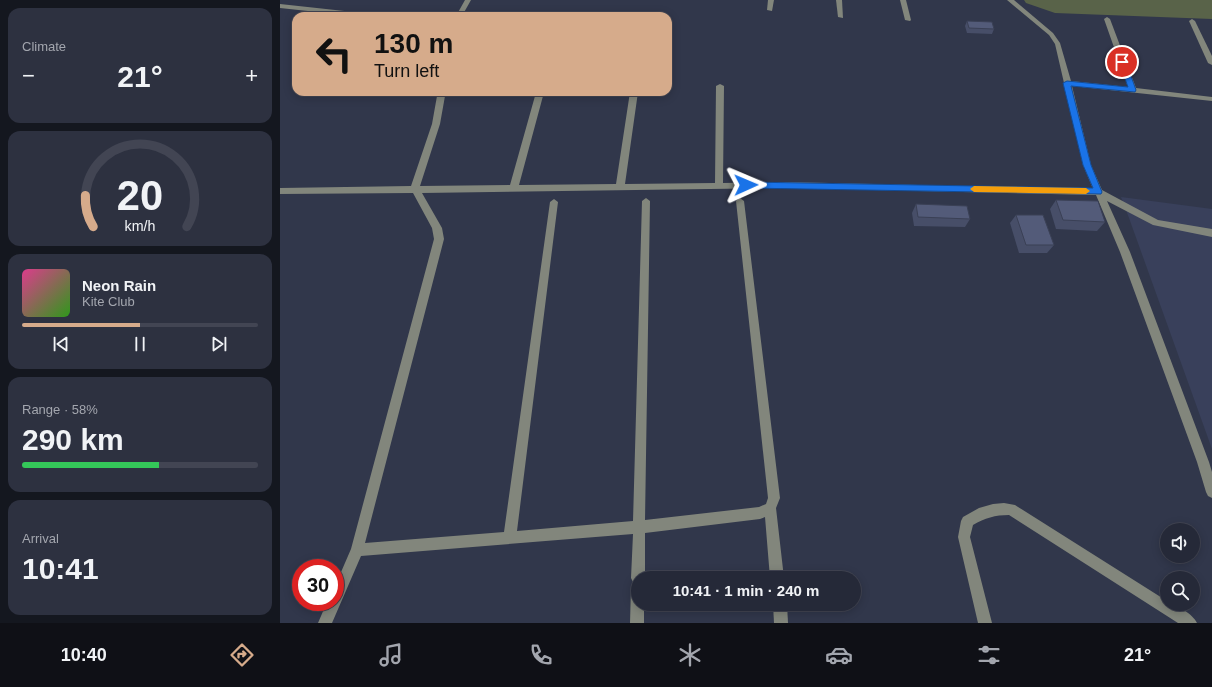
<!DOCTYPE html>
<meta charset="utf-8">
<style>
body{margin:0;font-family:Helvetica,sans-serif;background:#2d3140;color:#f1f3f6;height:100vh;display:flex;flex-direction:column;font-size:15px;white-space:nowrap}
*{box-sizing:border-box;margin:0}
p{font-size:13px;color:#a3a6ae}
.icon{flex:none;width:22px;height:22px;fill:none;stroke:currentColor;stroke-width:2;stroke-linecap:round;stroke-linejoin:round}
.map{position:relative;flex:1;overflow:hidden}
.sheet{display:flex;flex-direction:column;gap:8px;padding:8px;background:#14171f;width:280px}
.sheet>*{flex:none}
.guide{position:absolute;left:12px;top:12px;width:380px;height:84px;border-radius:12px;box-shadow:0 2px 10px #0003,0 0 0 1px #424553;background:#d6ab8b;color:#111;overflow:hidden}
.tools{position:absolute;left:880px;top:523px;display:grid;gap:8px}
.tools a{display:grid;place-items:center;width:40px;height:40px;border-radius:50%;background:#252938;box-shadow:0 2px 10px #0003,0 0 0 1px #424553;font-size:20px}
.speed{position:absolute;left:12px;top:559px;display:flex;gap:8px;font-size:20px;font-weight:700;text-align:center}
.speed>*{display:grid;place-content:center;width:52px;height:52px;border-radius:50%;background:#252938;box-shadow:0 2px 10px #0003,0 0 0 1px #424553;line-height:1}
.speed .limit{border:6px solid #d22;background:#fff;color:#111}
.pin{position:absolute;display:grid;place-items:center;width:34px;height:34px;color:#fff;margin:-17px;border:2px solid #fff;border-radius:50%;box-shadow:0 1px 4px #0007}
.me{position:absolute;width:44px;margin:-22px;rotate:89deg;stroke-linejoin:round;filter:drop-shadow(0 0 3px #0008)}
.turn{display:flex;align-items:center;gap:14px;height:84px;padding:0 16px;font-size:18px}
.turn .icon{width:52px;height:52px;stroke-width:2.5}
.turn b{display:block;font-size:28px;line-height:34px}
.big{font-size:30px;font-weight:600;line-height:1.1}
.sheet .card{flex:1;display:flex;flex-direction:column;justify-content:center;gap:6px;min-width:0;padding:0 14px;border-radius:12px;background:#2d3140}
.sheet .dial{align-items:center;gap:0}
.dial svg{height:104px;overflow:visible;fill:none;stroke:#424553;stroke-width:7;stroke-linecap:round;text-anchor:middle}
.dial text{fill:#f1f3f6;stroke:none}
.song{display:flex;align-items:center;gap:12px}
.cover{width:48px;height:48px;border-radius:6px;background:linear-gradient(135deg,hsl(330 70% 55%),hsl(110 70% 35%))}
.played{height:4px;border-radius:2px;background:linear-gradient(90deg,#d6ab8b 50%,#424553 50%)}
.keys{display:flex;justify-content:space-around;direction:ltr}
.heat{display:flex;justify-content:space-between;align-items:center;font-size:22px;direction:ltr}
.charge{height:6px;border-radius:3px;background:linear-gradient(90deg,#34c759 58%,#424553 0)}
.trip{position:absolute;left:351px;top:571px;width:230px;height:40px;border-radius:20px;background:#252938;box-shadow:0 2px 10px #0003,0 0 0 1px #424553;font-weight:600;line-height:40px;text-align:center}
.menu{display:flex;height:64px;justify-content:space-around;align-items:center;background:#0f1016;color:#a3a6ae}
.menu .icon{width:28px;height:28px}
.menu .current{color:#d6ab8b}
.menu b{font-size:18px;color:#f1f3f6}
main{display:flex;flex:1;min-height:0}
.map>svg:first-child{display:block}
</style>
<main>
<section class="sheet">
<div class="card"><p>Climate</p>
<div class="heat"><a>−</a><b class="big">21°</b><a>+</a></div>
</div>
<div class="card dial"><svg viewBox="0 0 100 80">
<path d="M14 69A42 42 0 1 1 86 69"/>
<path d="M14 69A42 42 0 0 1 8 45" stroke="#d6ab8b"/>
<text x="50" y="56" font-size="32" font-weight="700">20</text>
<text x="50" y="72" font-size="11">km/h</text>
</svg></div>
<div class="card">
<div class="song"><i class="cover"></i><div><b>Neon Rain</b><p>Kite Club</p></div></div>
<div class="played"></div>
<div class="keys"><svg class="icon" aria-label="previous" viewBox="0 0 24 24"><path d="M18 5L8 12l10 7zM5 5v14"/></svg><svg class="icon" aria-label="pause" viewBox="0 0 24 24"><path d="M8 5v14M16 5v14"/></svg><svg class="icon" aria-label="next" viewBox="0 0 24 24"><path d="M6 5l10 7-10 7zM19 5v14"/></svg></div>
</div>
<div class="card"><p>Range · 58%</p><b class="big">290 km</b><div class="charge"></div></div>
<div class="card"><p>Arrival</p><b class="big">10:41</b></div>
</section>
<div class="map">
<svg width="932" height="623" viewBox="0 0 932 623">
<rect width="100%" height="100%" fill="#31374b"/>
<!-- built -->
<path fill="#39405b" d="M841 197 932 209V449L849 218Z"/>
<!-- green -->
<path fill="#596349" d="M744 0H932V19L775 13 746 3Z"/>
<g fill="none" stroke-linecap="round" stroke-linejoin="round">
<!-- minor -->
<g fill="#82867c" fill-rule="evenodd">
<path d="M185 0H191L182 16H176Z"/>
<path d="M488 0H494L492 11 487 10Z"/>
<path d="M556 0H562L563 18 558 17Z"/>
<path d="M620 0H626L631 20 630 21 625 20Z"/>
<path d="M727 0H734L773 33 780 43 791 81 848 87 824 19 827 17 830 19 856 88 932 97V101L792 86 811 165 822 190 878 220 932 229V237L873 225 827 201 850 252 929 462 932 472V498L928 496 926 492 917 462 840 252 816 195 505 188 142 193 162 228 164 239 85 543 224 532 270 202 274 199 278 202 237 531 353 521 362 201 366 198 370 201 365 520 479 507 486 504 488 498 456 201 460 198 464 201 500 498 496 508 504 578H490L485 517 480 519 365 533V578H358V604H364V623H350L351 587 353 582 351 578 353 534 81 556 52 623H38L47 602H55V586L71 549 154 239 152 228 133 193 0 194V188L131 186 152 124 157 96 155 92H163L165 96 160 124 140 186 230 185 255 96 259 94 263 96 239 185 336 184 350 92H358L345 184 435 183 436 86 440 84 444 86 443 183 505 182 813 189 803 165 775 44 769 35Z"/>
<path d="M0 4 92 14 95 16H74L0 8Z"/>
<path d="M912 19 915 21 932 56V65L928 63 909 21Z"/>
<path d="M724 503 735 505 887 601V604C896 604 913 614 917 623H898L729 515C715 515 705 518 693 525L690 537 712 623H698L678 537 681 521 683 517 699 508 713 504Z"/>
<path d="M493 604H507L508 623H494Z"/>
</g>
</g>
<!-- wall -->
<g fill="#474e68">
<path d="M687 21 714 29 712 34 687 33 685 26Z"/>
<path d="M776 200 825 222 817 231 776 229 770 209Z"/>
<path d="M636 204 690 219 685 227 634 226 632 213Z"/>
<path d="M736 215 774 245 767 253H739L730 223Z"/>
</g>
<!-- building -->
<g fill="#535b79" stroke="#3a4055">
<path d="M687 21 712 22 714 29 689 28Z"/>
<path d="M776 200 818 201 825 222 783 220Z"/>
<path d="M636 204 687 206 690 219 638 217Z"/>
<path d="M736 215H763L774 245H746Z"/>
</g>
<!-- route -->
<path fill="#1a73e8" stroke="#114b97" d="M840 60 846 62 856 90 855 92 791 86 811 165 822 192 821 194 466 188 462 185 466 182 813 188 803 165 783 83 787 81 848 87 839 62Z"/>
<!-- slow -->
<path fill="#f59e0b" d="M694 186 806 188 810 191 806 194 694 192 690 189Z"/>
</svg>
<div class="tools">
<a><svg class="icon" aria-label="sound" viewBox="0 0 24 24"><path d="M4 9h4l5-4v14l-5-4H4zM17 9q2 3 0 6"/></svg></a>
<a><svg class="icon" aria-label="search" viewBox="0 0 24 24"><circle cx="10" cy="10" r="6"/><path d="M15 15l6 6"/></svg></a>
</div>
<div class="speed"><div class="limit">30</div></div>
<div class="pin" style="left:842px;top:62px;background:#d93025"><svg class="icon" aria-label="arrive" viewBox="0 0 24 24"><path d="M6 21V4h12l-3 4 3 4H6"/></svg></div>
<svg class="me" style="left:466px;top:185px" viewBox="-20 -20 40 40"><path d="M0-17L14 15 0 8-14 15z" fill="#1a73e8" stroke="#fff" stroke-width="4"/></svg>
<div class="trip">10:41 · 1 min · 240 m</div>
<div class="guide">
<div class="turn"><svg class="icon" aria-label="left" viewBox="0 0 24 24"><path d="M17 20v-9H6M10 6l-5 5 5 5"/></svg><div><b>130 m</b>Turn left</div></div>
</div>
</div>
</main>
<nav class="menu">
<b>10:40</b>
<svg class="icon current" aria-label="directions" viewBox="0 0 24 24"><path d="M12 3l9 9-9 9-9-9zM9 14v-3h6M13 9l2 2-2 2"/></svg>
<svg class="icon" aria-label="music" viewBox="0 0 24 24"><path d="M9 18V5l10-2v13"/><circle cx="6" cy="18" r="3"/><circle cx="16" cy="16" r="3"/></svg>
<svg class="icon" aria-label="phone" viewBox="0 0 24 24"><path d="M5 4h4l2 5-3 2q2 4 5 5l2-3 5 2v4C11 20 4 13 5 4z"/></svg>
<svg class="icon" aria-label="climate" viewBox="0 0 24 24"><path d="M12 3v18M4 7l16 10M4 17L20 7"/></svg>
<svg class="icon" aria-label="car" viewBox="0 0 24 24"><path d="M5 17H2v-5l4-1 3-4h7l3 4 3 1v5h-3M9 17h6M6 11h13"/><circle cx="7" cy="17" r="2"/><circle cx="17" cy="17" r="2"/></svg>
<svg class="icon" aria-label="filters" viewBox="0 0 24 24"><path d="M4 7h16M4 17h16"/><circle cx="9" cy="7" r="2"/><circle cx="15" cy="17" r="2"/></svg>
<b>21°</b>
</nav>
